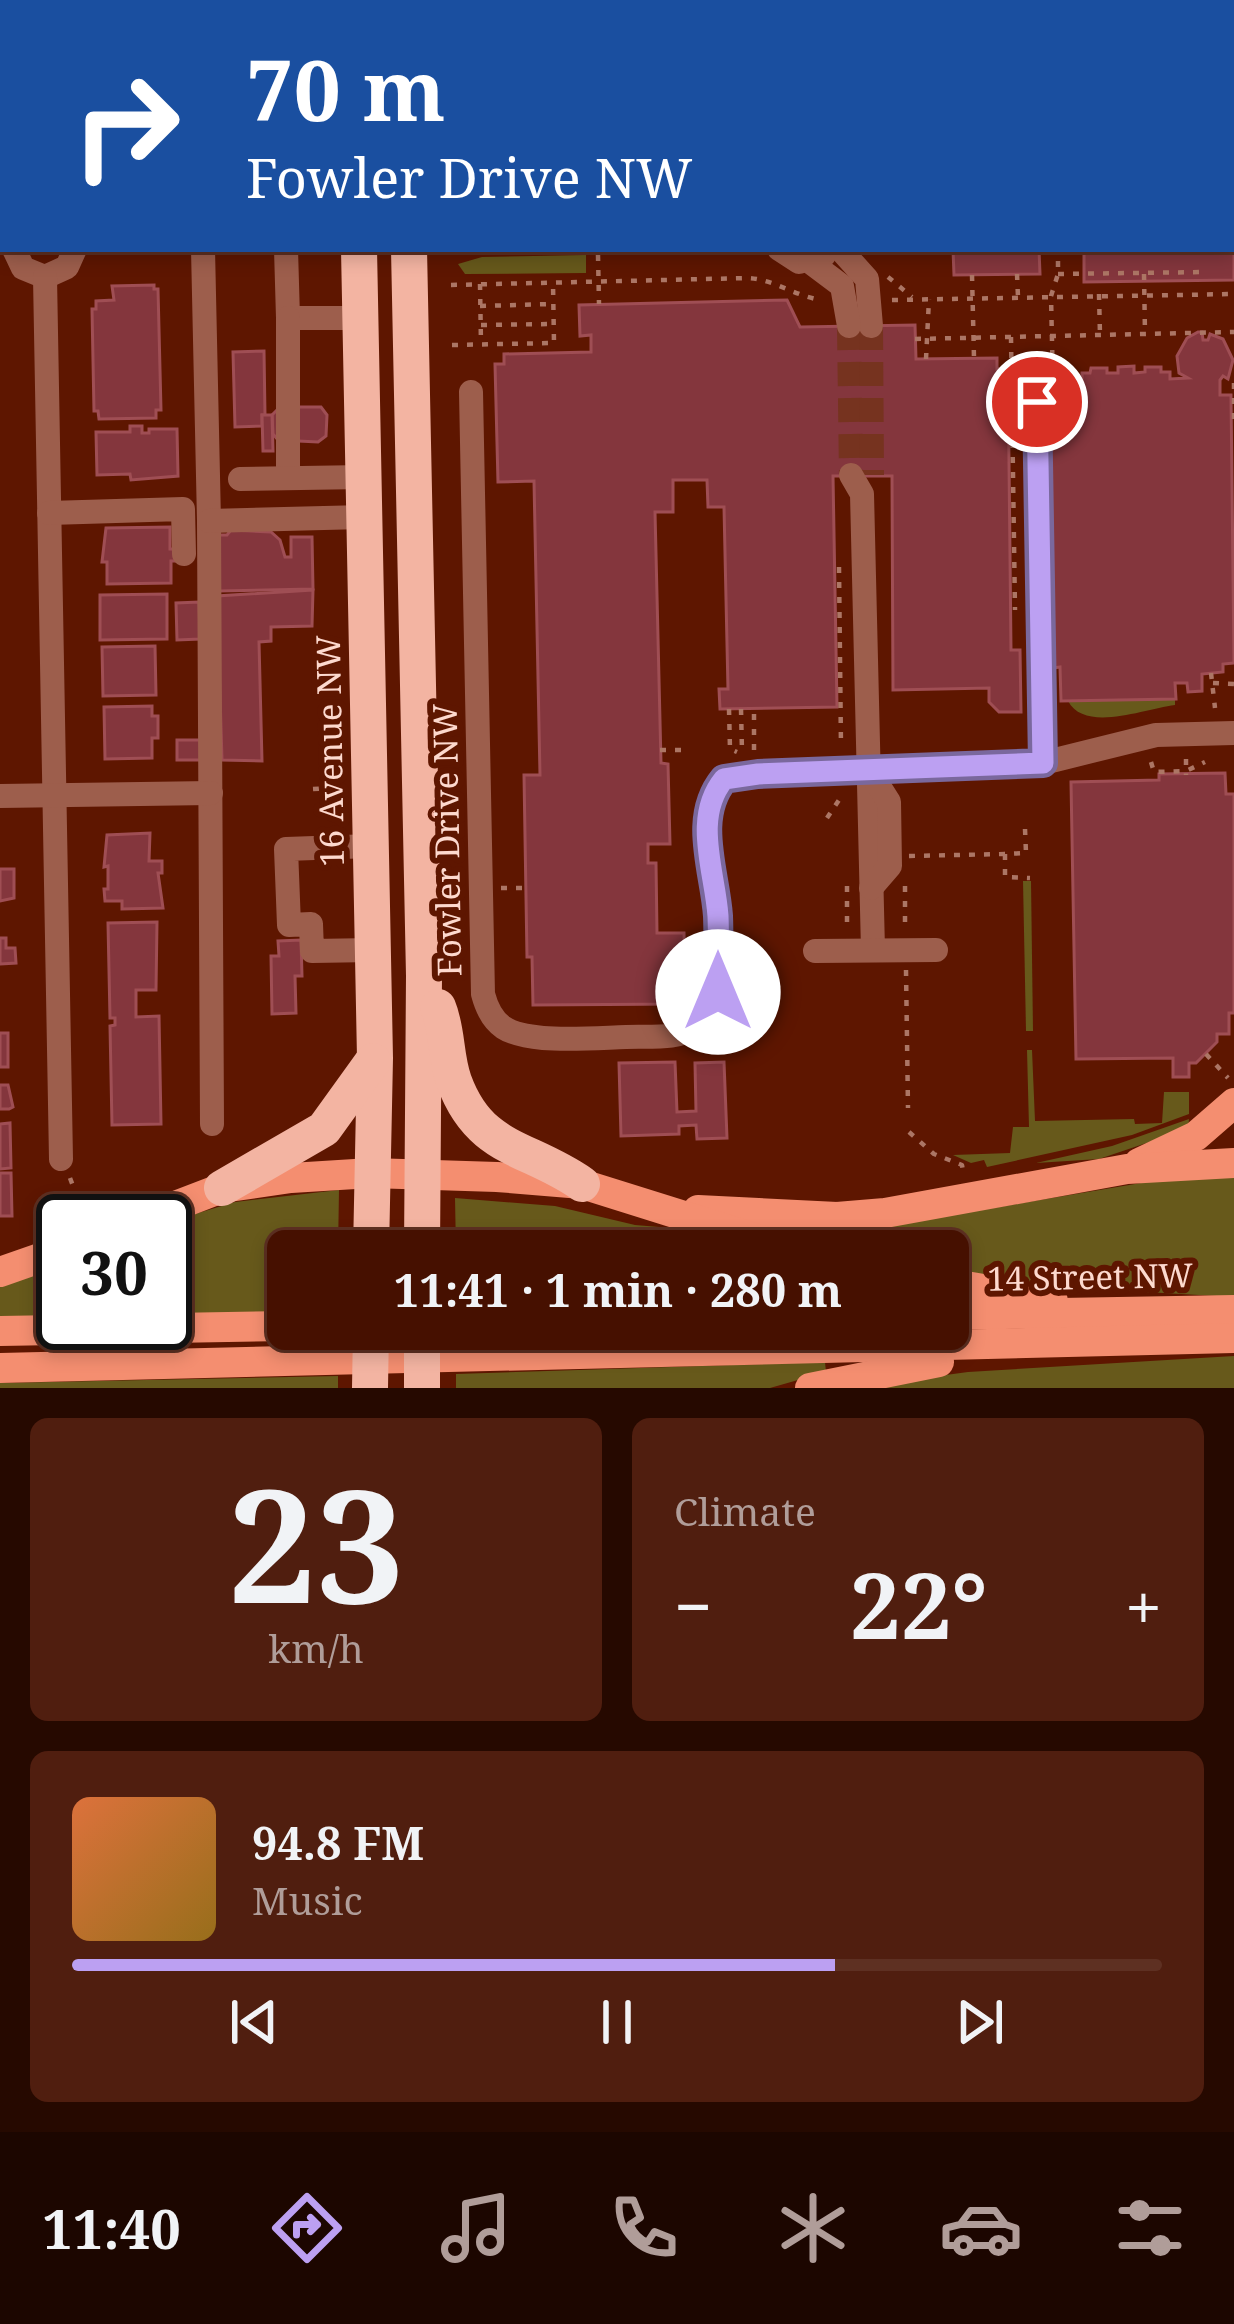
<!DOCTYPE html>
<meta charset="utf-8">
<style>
body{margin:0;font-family:"Noto Serif",serif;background:#501e0f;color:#f1f3f6;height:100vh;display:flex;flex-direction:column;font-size:45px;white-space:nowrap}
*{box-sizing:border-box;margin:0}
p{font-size:39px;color:#b09d99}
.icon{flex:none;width:66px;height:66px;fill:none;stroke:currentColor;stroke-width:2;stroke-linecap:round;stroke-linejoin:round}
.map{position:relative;height:1388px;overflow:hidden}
.sheet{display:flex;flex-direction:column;gap:30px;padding:30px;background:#260900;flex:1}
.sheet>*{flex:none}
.guide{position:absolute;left:0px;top:0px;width:1236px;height:252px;box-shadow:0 6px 18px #0003,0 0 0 3px #5e3022;background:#1a4fa0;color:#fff;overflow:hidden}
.speed{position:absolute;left:36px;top:1194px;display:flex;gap:24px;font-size:60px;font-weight:700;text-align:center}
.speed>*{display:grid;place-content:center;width:156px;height:156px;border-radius:50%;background:#461000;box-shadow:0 6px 18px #0003,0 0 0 3px #5e3022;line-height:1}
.speed .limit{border:6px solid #111;border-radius:18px;background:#fff;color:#111}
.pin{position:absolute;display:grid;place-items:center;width:102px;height:102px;color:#fff;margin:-51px;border:6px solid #fff;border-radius:50%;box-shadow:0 3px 12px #0007}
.me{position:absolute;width:132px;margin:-66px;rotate:0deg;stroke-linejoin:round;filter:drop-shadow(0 0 9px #0008)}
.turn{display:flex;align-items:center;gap:42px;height:252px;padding:0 48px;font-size:54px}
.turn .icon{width:156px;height:156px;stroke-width:2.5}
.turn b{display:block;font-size:84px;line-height:102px}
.big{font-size:90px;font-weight:700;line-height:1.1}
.sheet .tile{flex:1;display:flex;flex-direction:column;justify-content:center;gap:18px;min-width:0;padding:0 42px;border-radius:18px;background:#501e0f}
.sheet .dial{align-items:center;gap:0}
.dial b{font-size:156px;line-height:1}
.song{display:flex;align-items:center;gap:36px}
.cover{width:144px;height:144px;border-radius:18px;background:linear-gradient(135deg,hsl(20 70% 55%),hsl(40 70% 35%))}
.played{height:12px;border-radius:6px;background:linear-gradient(90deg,#bca0f2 70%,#5e3022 70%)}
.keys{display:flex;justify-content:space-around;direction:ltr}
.heat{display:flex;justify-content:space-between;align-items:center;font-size:66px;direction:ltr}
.sheet .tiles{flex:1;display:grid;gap:30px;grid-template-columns:1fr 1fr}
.tile:last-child{grid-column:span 2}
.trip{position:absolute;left:267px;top:1230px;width:702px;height:120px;border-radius:18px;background:#461000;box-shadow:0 6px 18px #0003,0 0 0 3px #5e3022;font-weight:700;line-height:120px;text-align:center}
.tabs{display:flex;height:192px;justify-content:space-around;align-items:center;background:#1c0600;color:#b09d99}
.tabs .icon{width:84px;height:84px}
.tabs .selected{color:#bca0f2}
.tabs b{font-size:54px;color:#f1f3f6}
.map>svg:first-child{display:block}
</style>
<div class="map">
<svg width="1234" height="1388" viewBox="0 0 1234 1388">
<rect width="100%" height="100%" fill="#5e1600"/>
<!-- green -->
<g fill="#67591b">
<path d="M586 255V273L465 274 458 264 482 257Z"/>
<path d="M1175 699V705C1144 709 1085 733 1068 701Z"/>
<path d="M1023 881H1031L1033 1031H1026Z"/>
<path d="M1027 1050H1032L1035 1121 1134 1119 1135 1124 1162 1123 1164 1092H1189V1114L1132 1135 987 1167 984 1160 971 1163 953 1155 1010 1153 1013 1127H1029Z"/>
<path d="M1189 1119 1188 1129 1099 1159 1036 1163 1112 1146Z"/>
<path d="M1234 1174V1297L1075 1288 948 1272V1251H838L781 1236V1227L892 1225 1153 1181Z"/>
<path d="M339 1190 338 1251H288V1312L165 1314V1223L235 1202Z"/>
<path d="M455 1198 555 1206 635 1225 684 1229 761 1251H456Z"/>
<path d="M63 1264V1316L0 1317V1286Z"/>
<path d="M1234 1356V1388H849L968 1372Z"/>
<path d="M825 1362 826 1372 770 1388H456V1374Z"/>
<path d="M338 1376V1388H0V1383Z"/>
</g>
<!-- building -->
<g fill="#84363d" stroke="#9f4e54" stroke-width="3">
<rect x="450" y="0" width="351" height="3"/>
<rect x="862" y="0" width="163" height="3"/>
<path d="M1076 0H1234V280L1084 282V249H1233V3Z"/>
<path d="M953 249H1039L1040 274 954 275Z"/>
<path d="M154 285V289H158L161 410H156V418L99 419 98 411H94L92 309H96V301L114 300 112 286Z"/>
<path d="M787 300 800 327 915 325 916 359 997 358V369L1008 368 1011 650H1020L1021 712H999L989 702V688L893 690 892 476H833L837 707 720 709 719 689H728L724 507H708L707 480H673V512H655L661 763 668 764 670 844H648V863H656L657 933H684L685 974H679L680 1004 533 1005 532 957H527L524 775H540L534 481 498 482 495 364H504V354L591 352V335L580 336 579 305Z"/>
<path d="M1198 332H1202L1203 340H1208L1210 334 1223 339 1233 360 1228 379 1223 376 1220 380V395H1231L1234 663 1223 664V672L1202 674V691L1188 692 1187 683H1175L1176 699 1061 701 1060 667 1053 668 1049 399 1075 398 1074 380H1082V373H1090L1091 368H1107V373H1118V367L1134 366V373L1145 372V367H1161V372H1170V379L1188 378 1179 373 1177 356 1187 338Z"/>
<path d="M264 351 265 415H262V426L235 427 233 352Z"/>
<path d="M280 407H321L327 415 326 436 318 442 278 440 273 434 272 415Z"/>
<path d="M262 415H272L273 451H263Z"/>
<path d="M130 426H142V433H149V429H177L178 476 131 480 130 474 97 475 96 432H130Z"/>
<path d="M170 527V549H175L176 561H171V583L107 584V562H102L106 528Z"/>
<path d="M231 530 271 532 280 540 285 557H291V537H312L313 589 219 591V535H227Z"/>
<path d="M313 590 312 626 271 627V641L259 642 262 761 222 760 217 596Z"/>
<path d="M167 594V639L100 640V595Z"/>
<path d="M199 602 200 639 177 640 176 603Z"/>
<path d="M155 646 156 695 103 696 102 647Z"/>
<path d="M152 706V716H158V738H152V758L105 759 104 707Z"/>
<rect x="177" y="740" width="24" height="20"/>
<path d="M1225 773 1226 794H1234V1013H1229V1034H1217V1042L1196 1063H1189V1077H1173V1058L1076 1059 1071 782 1159 780V774Z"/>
<path d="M150 833 149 861H162V873H158L163 908 122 909V901H105L104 889H108V866L104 867 107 835Z"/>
<path d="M0 869H14V898L0 901Z"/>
<path d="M157 922 156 990H136V1017L159 1016 161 1124 112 1125 110 1026 115 1025V1018H110L108 923Z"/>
<path d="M0 938H6V948H15L16 963 0 964Z"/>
<path d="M301 940 302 976H295L296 1013 272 1014 271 956H279L278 941Z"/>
<rect x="0" y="1033" width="8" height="34"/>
<path d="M675 1062 677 1112 696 1111 695 1063 724 1062 727 1138 697 1139 696 1125 679 1126V1134L621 1136 619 1063Z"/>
<path d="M0 1085H8L13 1107 9 1109H0Z"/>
<path d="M10 1123 11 1168 0 1169V1124Z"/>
<path d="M0 1173H11L12 1216H0Z"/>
</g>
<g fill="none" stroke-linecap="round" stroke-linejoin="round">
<!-- minor-tunnel -->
<g stroke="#76331f" stroke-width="24" stroke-dasharray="24 12" stroke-linecap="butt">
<path d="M849 326 851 475"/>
<path d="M871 326 872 475"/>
</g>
<!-- path -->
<g stroke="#ac7665" stroke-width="4.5" stroke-dasharray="6 9" stroke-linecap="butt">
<path d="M1054 0V3"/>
<path d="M598 255 599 304"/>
<path d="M1017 274 1018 297"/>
<path d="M1058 274 1206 272"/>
<path d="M1144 274 1145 334"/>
<path d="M972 275 974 358"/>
<path d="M888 277 912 297"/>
<path d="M480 284 481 344"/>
<path d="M451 285 749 278C775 280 795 296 821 300"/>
<path d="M1099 294 1100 335"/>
<path d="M892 300 1234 294"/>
<path d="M480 306 553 304"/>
<path d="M481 325 553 324"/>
<path d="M1011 337 1015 610"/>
<path d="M915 339 1234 332"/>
<path d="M452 345 554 343 553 283"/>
<path d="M926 359 929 299"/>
<path d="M1234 383V424"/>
<path d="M1053 386 1051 296 1058 274V249"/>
<path d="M1056 389H1075"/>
<path d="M839 567 841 747"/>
<path d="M1211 673 1215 708"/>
<path d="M1213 683 1234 684"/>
<path d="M729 709 730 749 737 752"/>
<path d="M741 709 742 752"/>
<path d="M660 750H684"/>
<path d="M754 750V708"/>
<path d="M1186 759V771L1205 762"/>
<path d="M1151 762 1154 772 1186 771V775"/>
<path d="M313 789 332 788"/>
<path d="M827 818 841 797"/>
<path d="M1025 829 1026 853 1005 854V877L1030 878"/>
<path d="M909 856 1005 854"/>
<path d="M847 886V929"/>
<path d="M905 886V928"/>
<path d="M501 888H526"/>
<path d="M906 970 908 1108"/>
<path d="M683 974V1010"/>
<path d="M1206 1054 1228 1078"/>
<path d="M909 1132 934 1154 962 1165 963 1171"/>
<path d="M70 1178 85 1218"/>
</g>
<!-- minor -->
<g stroke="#9d5e4c" stroke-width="24">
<path d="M40 0V3"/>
<path d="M199 0V3"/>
<path d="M837 0V3"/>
<path d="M14 249 23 268 45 277 67 267 75 249"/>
<path d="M203 249 209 521 212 1124"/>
<path d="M286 249 288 318H360"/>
<path d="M779 249 799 262 824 255"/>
<path d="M840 249 867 279 871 326"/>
<path d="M810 262 842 286 849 326"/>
<path d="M45 277 61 1159"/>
<path d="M288 318V478"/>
<path d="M471 392 483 994C492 1028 509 1035 543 1038 570 1040 598 1038 626 1037 649 1036 678 1040 698 1026 734 1000 715 906 710 867 707 835 703 805 724 779L758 774 1043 763 1156 735 1234 733"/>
<path d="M1037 402 1043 763"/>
<path d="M851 475 862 494 873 950"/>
<path d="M240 479 364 477"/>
<path d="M49 513 183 509 184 554"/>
<path d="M209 521 364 517"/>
<path d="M870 772 889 802 890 866 871 888"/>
<path d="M0 796 211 793"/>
<path d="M371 846 286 849 289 925 311 924 312 951 373 950"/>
<path d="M815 951 936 950"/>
</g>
<!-- major -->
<g stroke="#f48e70" stroke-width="30">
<path d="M1139 1163 1196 1136 1234 1103"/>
<path d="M698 1210 837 1217 885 1213 1127 1169 1234 1163"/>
<path d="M136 1221 222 1188 291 1178 371 1173 497 1177 582 1184 796 1251"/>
<path d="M0 1272 63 1250"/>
<path d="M948 1283 1053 1301"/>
<path d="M948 1315 1234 1310"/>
<path d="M0 1331 288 1326"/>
<path d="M0 1368 1234 1338"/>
<path d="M810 1388 939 1362"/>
</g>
<!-- highway -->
<g stroke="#f3b4a2" stroke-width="36">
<path d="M354 0V3"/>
<path d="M404 0V3"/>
<path d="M359 249 375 1058 371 1251"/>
<path d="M409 249 424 976 422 1251"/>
<path d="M438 1007C448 1031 445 1056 454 1081 480 1152 528 1146 582 1184"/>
<path d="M222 1188 324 1129 373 1061"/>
</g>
<!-- highway-bridge -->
<g stroke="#f3b4a2" stroke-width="36">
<path d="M370 1388 371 1329"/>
<path d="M422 1388V1329"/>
</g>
</g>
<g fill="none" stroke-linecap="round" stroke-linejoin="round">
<!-- route casing -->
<g stroke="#7a689d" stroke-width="30">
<path id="route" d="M718 992C718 967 719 941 718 916 715 871 692 818 724 779L758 774 1043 763 1037 402"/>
</g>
<!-- route -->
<use href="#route" stroke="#bca0f2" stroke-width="21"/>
</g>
<g text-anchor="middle" stroke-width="12" stroke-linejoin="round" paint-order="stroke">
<!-- street labels -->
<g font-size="33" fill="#fdd9ce" stroke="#5e1600">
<text transform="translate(330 751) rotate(-91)" y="12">16 Avenue NW</text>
<text transform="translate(447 840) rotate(-91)" y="12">Fowler Drive NW</text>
<text transform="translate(1090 1277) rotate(-1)" y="12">14 Street NW</text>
</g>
</g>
</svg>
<div class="speed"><div class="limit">30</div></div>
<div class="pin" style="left:1037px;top:402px;background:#d93025"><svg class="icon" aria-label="arrive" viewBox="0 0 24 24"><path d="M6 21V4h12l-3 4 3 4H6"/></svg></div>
<svg class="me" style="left:718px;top:992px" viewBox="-20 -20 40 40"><circle r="19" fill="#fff"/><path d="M0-13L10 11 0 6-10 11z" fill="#bca0f2"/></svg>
<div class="trip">11:41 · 1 min · 280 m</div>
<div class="guide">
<div class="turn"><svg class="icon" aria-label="right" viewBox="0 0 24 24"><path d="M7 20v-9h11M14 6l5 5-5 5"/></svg><div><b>70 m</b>Fowler Drive NW</div></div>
</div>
</div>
<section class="sheet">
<div class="tiles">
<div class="tile dial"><b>23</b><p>km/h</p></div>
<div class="tile"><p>Climate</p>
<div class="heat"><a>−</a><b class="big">22°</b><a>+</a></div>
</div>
<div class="tile">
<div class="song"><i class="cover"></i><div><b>94.8 FM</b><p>Music</p></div></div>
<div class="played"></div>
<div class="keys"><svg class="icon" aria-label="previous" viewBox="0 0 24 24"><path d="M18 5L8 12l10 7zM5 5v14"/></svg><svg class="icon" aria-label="pause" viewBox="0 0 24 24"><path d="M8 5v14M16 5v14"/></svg><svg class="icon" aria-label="next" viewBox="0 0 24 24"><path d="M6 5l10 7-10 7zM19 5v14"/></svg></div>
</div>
</div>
</section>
<nav class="tabs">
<b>11:40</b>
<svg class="icon selected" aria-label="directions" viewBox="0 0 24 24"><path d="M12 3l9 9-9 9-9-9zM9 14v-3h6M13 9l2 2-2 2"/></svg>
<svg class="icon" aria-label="music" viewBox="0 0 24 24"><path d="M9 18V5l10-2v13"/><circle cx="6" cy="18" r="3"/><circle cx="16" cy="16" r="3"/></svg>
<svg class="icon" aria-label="phone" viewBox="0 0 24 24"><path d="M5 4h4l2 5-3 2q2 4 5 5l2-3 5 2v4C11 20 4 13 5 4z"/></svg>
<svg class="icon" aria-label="climate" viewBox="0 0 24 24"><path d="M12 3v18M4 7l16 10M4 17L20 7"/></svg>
<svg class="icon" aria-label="car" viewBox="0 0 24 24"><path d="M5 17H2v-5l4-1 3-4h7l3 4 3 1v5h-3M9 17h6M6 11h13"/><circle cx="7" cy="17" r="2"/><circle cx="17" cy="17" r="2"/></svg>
<svg class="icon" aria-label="filters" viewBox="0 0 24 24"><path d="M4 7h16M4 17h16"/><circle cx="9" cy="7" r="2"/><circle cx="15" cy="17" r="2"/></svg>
</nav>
